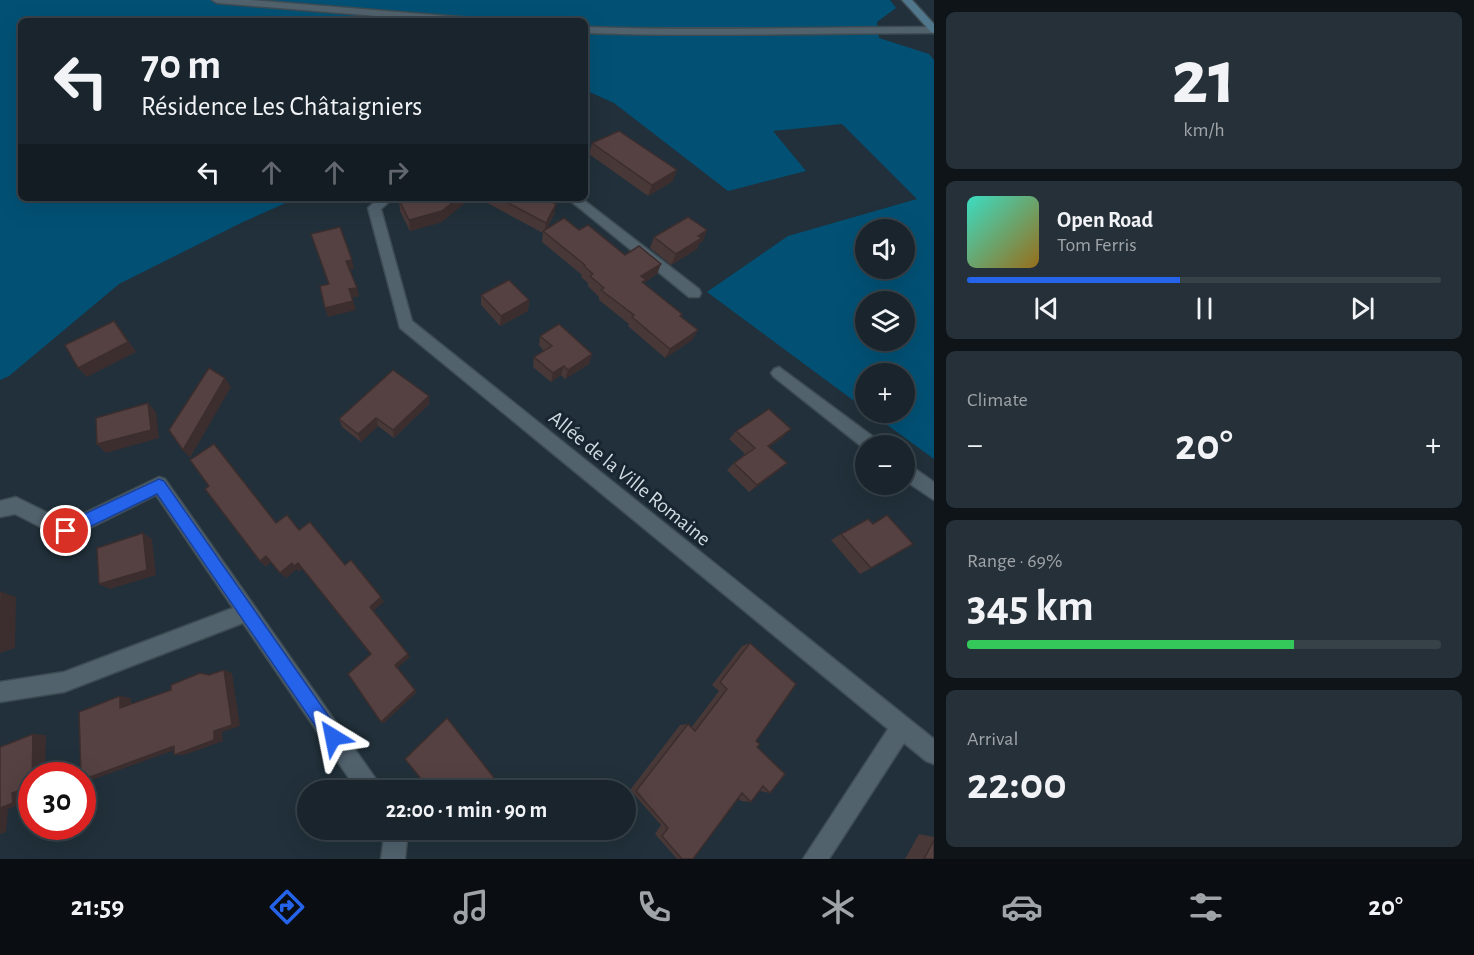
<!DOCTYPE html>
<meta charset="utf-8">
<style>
body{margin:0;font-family:"Alegreya Sans",sans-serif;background:#263038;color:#f1f3f6;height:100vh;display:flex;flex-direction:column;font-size:22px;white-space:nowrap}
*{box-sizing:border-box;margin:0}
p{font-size:20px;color:#9fa4a9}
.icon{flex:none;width:33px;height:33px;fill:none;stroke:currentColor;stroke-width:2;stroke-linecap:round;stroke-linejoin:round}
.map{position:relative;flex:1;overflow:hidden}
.sheet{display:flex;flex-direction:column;gap:12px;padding:12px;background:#0e1418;width:540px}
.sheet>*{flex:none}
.banner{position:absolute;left:18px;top:18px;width:570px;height:183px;border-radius:9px;box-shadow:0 6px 24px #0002,0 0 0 2px #374148;background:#19242c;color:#f1f3f6;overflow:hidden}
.controls{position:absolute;left:855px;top:219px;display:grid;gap:12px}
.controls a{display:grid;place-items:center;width:60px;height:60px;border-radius:50%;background:#19242c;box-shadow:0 6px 24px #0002,0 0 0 2px #374148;font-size:30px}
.speed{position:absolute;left:18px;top:762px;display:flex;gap:12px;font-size:30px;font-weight:700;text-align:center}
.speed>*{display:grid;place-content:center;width:78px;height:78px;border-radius:50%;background:#19242c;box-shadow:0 6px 24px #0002,0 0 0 2px #374148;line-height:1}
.speed .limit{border:9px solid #d22;background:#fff;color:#111}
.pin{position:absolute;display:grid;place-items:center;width:51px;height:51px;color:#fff;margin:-26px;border:3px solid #fff;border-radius:50%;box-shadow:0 2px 6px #0007}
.me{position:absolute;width:66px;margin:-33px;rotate:325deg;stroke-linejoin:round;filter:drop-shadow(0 0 4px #0008)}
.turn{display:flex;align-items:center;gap:21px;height:126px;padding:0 24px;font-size:27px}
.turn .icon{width:78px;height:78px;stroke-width:2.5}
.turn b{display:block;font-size:42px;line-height:51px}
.lanes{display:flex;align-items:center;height:57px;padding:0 24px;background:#0003;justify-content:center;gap:30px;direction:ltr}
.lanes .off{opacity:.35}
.big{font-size:45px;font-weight:700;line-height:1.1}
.sheet .card{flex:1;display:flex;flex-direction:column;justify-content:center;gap:9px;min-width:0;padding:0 21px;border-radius:9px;background:#263038}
.sheet .dial{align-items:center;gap:0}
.dial b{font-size:78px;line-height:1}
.song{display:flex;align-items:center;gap:18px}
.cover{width:72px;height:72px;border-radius:9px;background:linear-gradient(135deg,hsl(170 70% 55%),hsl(40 70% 35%))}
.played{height:6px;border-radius:3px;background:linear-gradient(90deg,#2563eb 45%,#374148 45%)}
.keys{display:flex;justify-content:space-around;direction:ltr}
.heat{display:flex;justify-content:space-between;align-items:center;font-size:33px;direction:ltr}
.charge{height:9px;border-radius:4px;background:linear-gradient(90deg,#34c759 69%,#374148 0)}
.trip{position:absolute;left:297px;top:780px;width:339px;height:60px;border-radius:30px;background:#19242c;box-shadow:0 6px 24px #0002,0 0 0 2px #374148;font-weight:700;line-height:60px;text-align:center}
.menu{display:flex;height:96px;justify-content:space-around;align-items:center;background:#0a0e12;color:#9fa4a9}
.menu .icon{width:42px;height:42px}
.menu .current{color:#2563eb}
.menu b{font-size:27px;color:#f1f3f6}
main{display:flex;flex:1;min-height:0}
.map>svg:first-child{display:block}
</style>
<main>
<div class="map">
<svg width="934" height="859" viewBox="0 0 934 859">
<rect width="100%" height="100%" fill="#21303a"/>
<!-- green -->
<path fill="#025175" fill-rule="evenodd" d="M0 0H890L896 8 877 22 879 38 929 54 934 60V459L871 413 904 412V374H866L865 409 707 292 788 236 917 199 842 124 773 131 806 171 728 191 614 103 585 90V21H366L323 18 322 21H21V198H297L243 222 119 284 9 376 0 380ZM866 230H904V268H866ZM866 302H904V340H866Z"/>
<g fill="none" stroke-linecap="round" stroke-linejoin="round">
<!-- minor casing -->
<g stroke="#3d4b53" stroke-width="3">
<g id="minor">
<path d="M212 0H251L472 18 477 21H437L217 3Z"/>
<path d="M585 27C701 31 818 27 934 27V33C818 33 701 37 585 33Z"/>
<path d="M379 198H393L381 209 412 321 934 739V764L926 761 904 743 829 859H803L888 729 400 328 368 208Z"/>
<path d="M567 198H581L699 289 701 293 699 297H689Z"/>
<path d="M779 367 879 441 881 446H866V450L774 377 771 373 774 369Z"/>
<path d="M904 461 934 482V500L904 480Z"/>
<path d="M159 477 165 479 378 782 381 790H357L243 623 64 692 0 702V682L64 672 233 608 156 495 66 540 15 514 0 517V501L16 497 66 522Z"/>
<path d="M385 830H408L405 859H381Z"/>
</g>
</g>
<!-- secondary casing -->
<g stroke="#3d4b53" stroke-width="3">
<path id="secondary" d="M902 0H912L934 24V33L931 32Z"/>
</g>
<!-- minor -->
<use href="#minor" fill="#51626d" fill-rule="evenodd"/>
<!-- secondary -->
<use href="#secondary" fill="#51778d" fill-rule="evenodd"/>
</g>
<!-- wall -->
<g fill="#493838">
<path d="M592 143 673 181 648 196 589 154Z"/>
<path d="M478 198H544L556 204 554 215 547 228 579 230 625 255 661 264 657 274 645 282 644 283 681 317 698 330 692 340 665 358 628 326 629 324 599 300V297L588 286V283L581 277 582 275 542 242 543 233Z"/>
<path d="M399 200 442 222 410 231 400 211Z"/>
<path d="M654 237 703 241 699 243 697 249 671 265 650 248Z"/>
<path d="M481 295 529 300 528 311 500 326 481 305Z"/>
<path d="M540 336 592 354 589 364 565 379 561 375 551 382 533 367 534 357 544 351 539 345Z"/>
<path d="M429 404 394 438 378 426 361 442 342 427 339 419Z"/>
<path d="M736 431 783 437 769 447 787 463 778 471 749 492 727 470 734 463 745 454 729 439Z"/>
<path d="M841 534 871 568 860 574 831 540Z"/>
<path d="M750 643 756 741 770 793 760 791 751 802 741 801 738 798 693 859H677L655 834 661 825 630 790 680 725 688 724 691 728 719 691 712 685 742 646Z"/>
<path d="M919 834 934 837V859H905Z"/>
</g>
<!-- shaded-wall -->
<g fill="#3c2e2e">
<path d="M677 170 673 181 648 196 652 185Z"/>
<path d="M458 198H471L442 222 410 231 409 220Z"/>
<path d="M556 204 554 215 544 234 546 223Z"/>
<path d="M707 230 703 241 699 243 697 249 671 265 676 254 698 236Z"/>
<path d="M352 260 354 269 349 270 346 261Z"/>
<path d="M661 264 657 274 645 282 642 290 641 276Z"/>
<path d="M357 288 359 296 351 298 349 289Z"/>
<path d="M529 300 528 311 500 326 501 316Z"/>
<path d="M353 301 356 310 328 317 325 308Z"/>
<path d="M114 321 122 331 136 352 87 377 78 368Z"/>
<path d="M698 330 692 340 665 358 670 349Z"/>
<path d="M592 354 589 364 565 379 568 370Z"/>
<path d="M564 366 561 375 551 382 553 373Z"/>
<path d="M225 378 231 387 190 458 183 450Z"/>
<path d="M429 396V404L394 438 393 430Z"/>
<path d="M148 403 156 412 159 438 106 453 97 444Z"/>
<path d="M376 418 378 426 361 442 358 434Z"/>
<path d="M791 429 783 437 760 454 768 446Z"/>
<path d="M787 463 778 471 749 492 757 485Z"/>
<path d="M143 533 152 539 156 575 110 589 99 584Z"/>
<path d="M266 556 272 561 266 567 260 561Z"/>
<path d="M292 563 297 569 286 578 280 573Z"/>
<path d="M298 563 303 568 299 572 294 566Z"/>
<path d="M2 592 16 597 15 648 0 653Z"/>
<path d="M381 597 384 602 373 611 370 607Z"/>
<path d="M408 654 410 657 397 668 395 665Z"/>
<path d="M224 670 232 673 240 726 222 732 223 741 184 755H174L214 731Z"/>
<path d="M415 690 416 693 384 723 381 722Z"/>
<path d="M120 696 131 698V710L120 708Z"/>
<path d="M33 734 46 735 45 776H32Z"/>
<path d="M174 746 183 747 94 779 82 780Z"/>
<path d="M32 786V790L26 792 27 802 8 809 6 832 0 834V808L12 793Z"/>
</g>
<!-- building -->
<g fill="#554141" stroke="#3c2e2e" stroke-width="1.5">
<path d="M619 131 677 170 652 185 592 143Z"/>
<path d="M405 198H458L442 211 409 220 399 200Z"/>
<path d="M499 198H544L556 204 546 223Z"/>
<path d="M688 217 707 230 698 236 702 238 676 254 654 237Z"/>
<path d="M564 218 579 230 588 225 625 255 639 246 661 264 641 276 646 280 642 282 682 314 680 316 698 330 670 349 632 317 634 315 601 290 604 288 590 276 593 274 584 266 585 265 543 231Z"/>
<path d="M340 227 352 260 346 261 357 288 349 289 353 301 325 308 320 286 329 284 311 234Z"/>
<path d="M509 280 529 300 501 316 481 295Z"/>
<path d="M114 321 128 342 78 368 65 345Z"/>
<path d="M559 324 592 354 568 370 564 366 553 373 534 357 552 346 540 336Z"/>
<path d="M209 368 225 378 183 450 169 430Z"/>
<path d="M393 370 429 396 393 430 376 418 358 434 339 419Z"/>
<path d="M148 403 151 430 97 444 96 418Z"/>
<path d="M769 409 791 429 768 446 787 463 757 485 734 463 755 448 736 431Z"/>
<path d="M214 444 276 523 287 515 299 530 310 522 345 565 351 560 381 597 370 607 408 654 395 665 415 690 381 722 348 674 371 654 298 563 294 566 292 563 280 573 266 556 260 561 205 489 209 486 190 460Z"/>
<path d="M887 515 913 544 871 568 841 534 868 519 873 524Z"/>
<path d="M143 533 147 570 99 584 97 548Z"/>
<path d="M2 592 0 645V593Z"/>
<path d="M750 643 796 684 756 741 760 744 757 747 785 774 770 793 763 786 751 802 742 793 693 859H682L662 836 668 828 636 791 688 724 695 731 727 689 720 682Z"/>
<path d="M224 670 232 725 214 731V740L174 755V746L82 780V776H81L79 712 120 696V708L171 690V685L200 673 209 675Z"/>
<path d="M447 718 499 784 493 790H430L405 759Z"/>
<path d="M33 734 32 786 12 793 13 803 0 808V747Z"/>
<path d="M934 840V859H924Z"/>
</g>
<!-- route -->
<path fill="#2563eb" stroke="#184099" stroke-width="1.5" d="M159 479 164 481 339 731 342 737 339 743 333 746 327 743 157 494 71 536 66 538 61 536 59 531 61 525Z"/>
<g text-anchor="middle" stroke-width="6" stroke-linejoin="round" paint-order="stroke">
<!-- street labels -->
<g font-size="21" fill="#d2dce2" stroke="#172630">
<text transform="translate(630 478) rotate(39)" y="7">Allée de la Ville Romaine</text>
</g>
</g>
</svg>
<div class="controls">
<a><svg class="icon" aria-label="sound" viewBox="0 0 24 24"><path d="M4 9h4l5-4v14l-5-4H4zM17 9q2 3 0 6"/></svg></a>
<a><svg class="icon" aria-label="layers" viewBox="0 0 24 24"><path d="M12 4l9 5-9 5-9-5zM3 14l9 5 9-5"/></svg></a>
<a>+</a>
<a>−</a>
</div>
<div class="speed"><div class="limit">30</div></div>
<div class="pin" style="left:66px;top:531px;background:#d93025"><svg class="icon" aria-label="arrive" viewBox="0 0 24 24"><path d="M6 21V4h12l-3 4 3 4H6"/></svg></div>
<svg class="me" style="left:333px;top:737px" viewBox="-20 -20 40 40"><path d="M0-17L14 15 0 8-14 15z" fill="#2563eb" stroke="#fff" stroke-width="4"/></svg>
<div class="trip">22:00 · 1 min · 90 m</div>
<div class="banner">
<div class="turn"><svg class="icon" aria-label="left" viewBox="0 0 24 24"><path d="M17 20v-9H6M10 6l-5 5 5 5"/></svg><div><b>70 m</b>Résidence Les Châtaigniers</div></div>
<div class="lanes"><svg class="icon" aria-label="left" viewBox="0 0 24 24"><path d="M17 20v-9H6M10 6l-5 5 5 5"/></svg><svg class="icon off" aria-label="ahead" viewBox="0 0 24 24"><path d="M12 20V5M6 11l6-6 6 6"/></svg><svg class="icon off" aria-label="ahead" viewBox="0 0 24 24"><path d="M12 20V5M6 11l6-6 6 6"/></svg><svg class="icon off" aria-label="right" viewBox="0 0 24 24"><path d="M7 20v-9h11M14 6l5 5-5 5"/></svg></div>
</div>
</div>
<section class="sheet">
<div class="card dial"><b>21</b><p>km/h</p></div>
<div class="card">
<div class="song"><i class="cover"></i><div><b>Open Road</b><p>Tom Ferris</p></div></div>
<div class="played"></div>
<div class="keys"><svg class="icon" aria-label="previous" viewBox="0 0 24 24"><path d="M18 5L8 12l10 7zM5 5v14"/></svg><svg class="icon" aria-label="pause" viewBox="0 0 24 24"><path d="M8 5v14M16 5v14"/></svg><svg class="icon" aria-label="next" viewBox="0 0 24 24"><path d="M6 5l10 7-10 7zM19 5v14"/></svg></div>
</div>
<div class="card"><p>Climate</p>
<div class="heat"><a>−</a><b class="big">20°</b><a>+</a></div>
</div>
<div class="card"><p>Range · 69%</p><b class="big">345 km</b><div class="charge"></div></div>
<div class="card"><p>Arrival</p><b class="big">22:00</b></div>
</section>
</main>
<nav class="menu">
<b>21:59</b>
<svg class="icon current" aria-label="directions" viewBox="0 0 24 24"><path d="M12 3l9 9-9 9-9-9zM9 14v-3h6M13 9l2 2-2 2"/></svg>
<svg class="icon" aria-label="music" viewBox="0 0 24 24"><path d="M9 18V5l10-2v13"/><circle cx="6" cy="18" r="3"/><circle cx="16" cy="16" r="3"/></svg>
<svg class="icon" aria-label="phone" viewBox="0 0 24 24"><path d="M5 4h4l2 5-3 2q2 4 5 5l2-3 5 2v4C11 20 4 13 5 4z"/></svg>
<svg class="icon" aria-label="climate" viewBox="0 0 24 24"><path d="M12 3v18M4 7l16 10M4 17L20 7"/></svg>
<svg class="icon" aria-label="car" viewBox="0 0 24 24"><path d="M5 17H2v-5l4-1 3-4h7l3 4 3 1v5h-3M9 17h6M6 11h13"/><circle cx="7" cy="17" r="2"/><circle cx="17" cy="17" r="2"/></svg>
<svg class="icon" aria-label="filters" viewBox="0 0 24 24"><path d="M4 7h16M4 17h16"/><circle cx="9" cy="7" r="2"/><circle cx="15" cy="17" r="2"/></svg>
<b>20°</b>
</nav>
